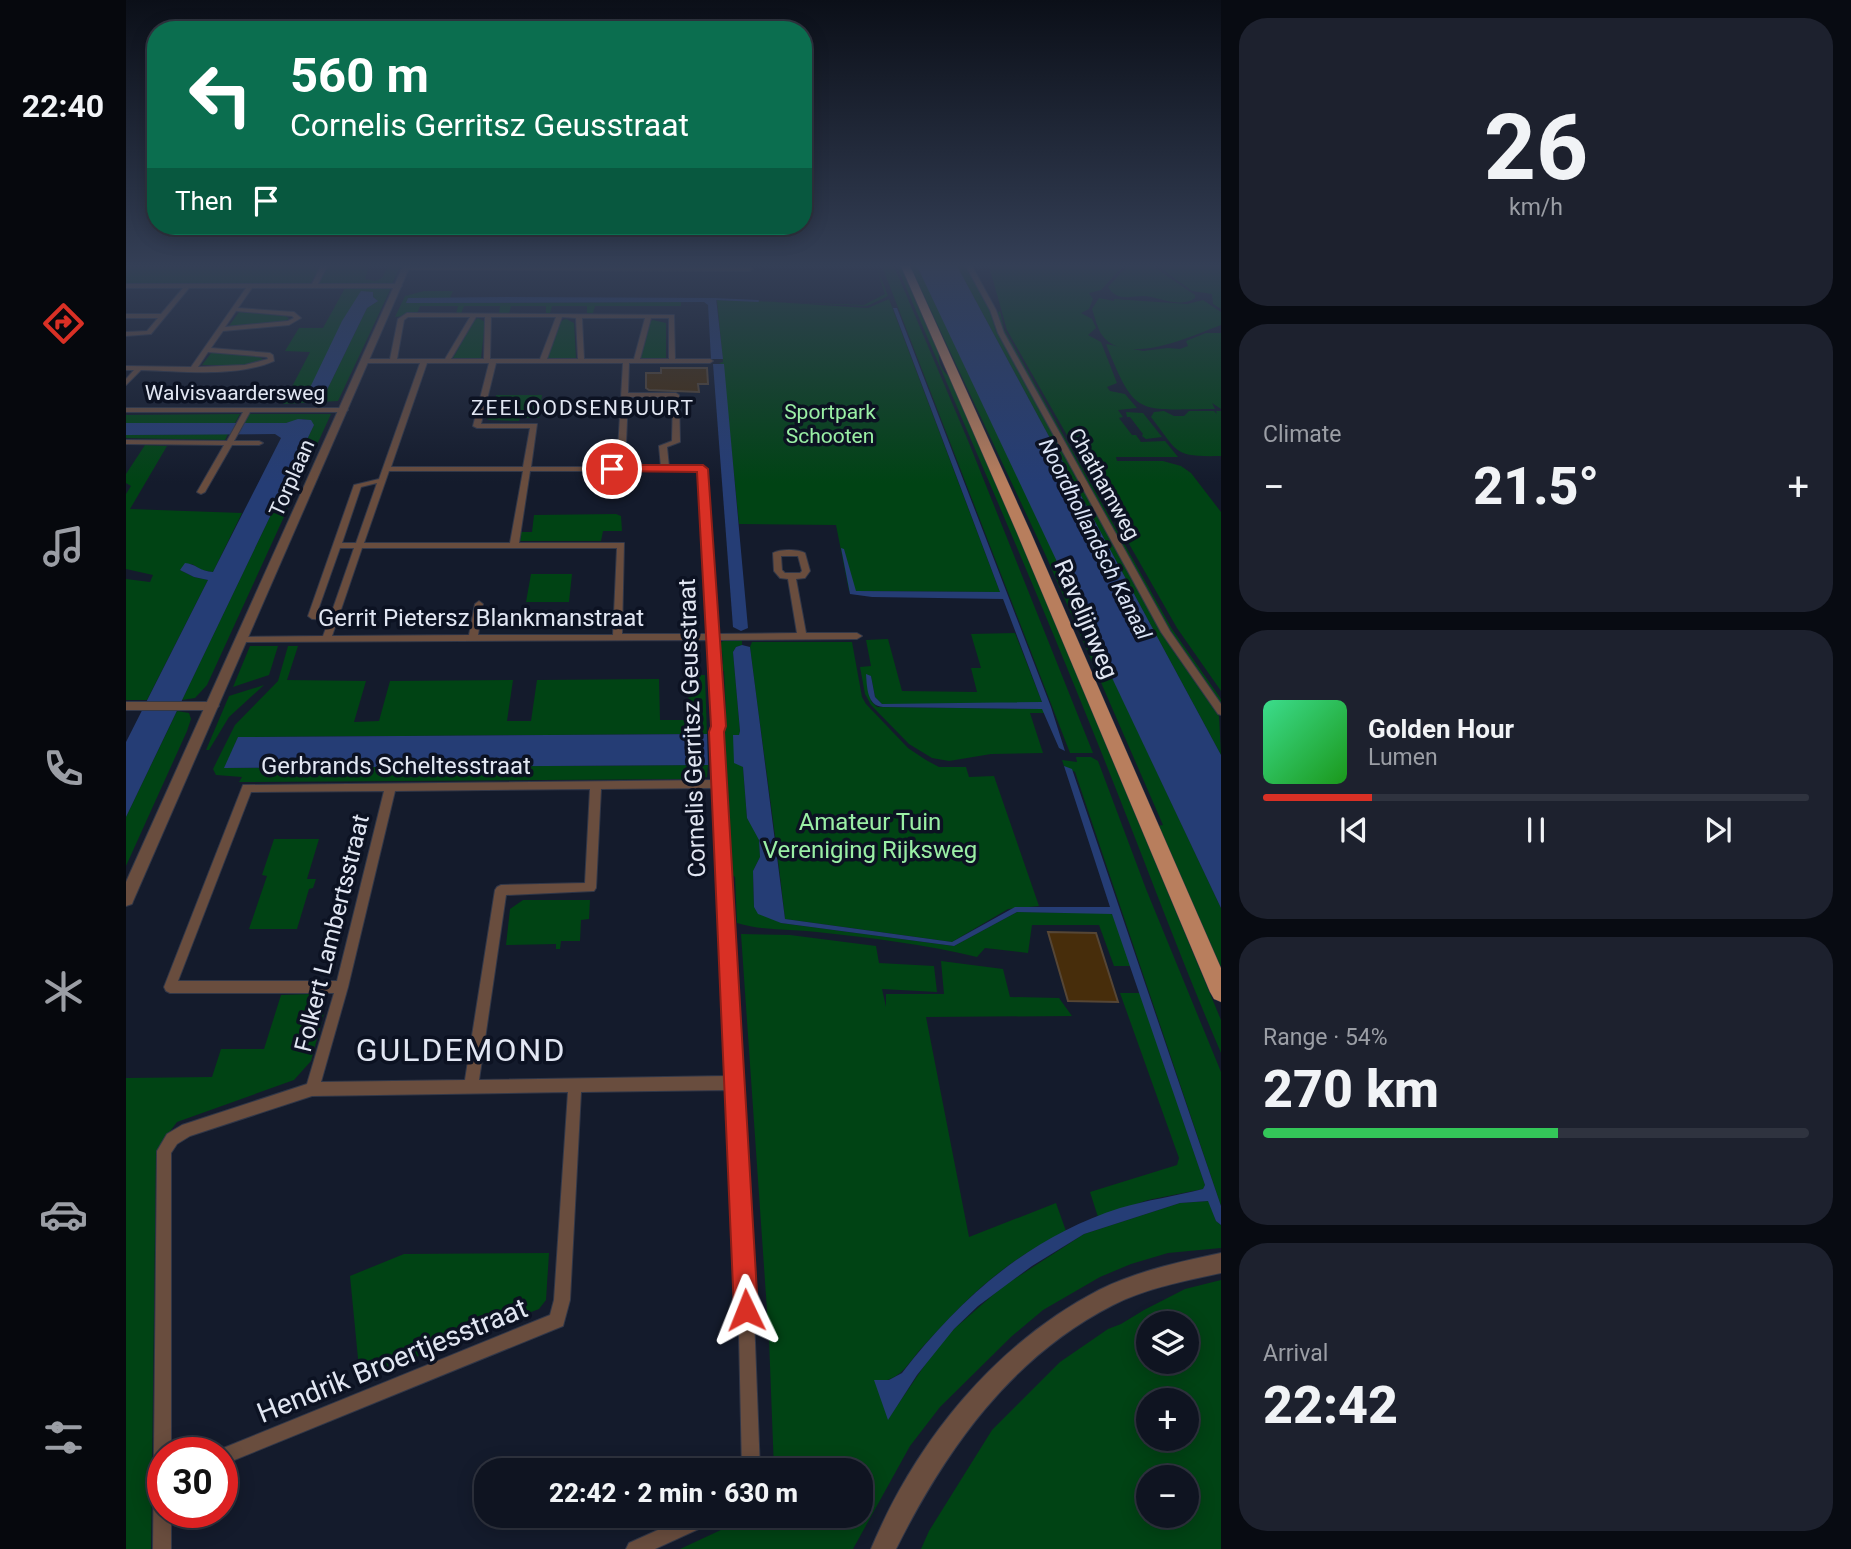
<!DOCTYPE html>
<meta charset="utf-8">
<style>
body{margin:0;font-family:Roboto,sans-serif;background:#1d212e;color:#f1f3f6;height:100vh;display:flex;flex-direction:column;font-size:26px;white-space:nowrap}
*{box-sizing:border-box;margin:0}
p{font-size:23px;color:#9b9ea5}
.icon{flex:none;width:38px;height:38px;fill:none;stroke:currentColor;stroke-width:2;stroke-linecap:round;stroke-linejoin:round}
.map{position:relative;flex:1;overflow:hidden}
.side{display:flex;flex-direction:column;gap:18px;padding:18px;background:#080b12;width:630px}
.side>*{flex:none}
.guide{position:absolute;left:21px;top:21px;width:665px;height:214px;border-radius:28px;box-shadow:0 4px 18px #0003,0 0 0 2px #2f333f;background:#0b6e4f;color:#fff;overflow:hidden}
.tools{position:absolute;left:1010px;top:1311px;display:grid;gap:14px}
.tools a{display:grid;place-items:center;width:63px;height:63px;border-radius:50%;background:#0f1421;box-shadow:0 4px 18px #0003,0 0 0 2px #2f333f;font-size:35px}
.speed{position:absolute;left:21px;top:1437px;display:flex;gap:14px;font-size:35px;font-weight:700;text-align:center}
.speed>*{display:grid;place-content:center;width:91px;height:91px;border-radius:50%;background:#0f1421;box-shadow:0 4px 18px #0003,0 0 0 2px #2f333f;line-height:1}
.speed .limit{border:10px solid #d22;background:#fff;color:#111}
.pin{position:absolute;display:grid;place-items:center;width:60px;height:60px;color:#fff;margin:-30px;border:4px solid #fff;border-radius:50%;box-shadow:0 2px 7px #0007}
.me{position:absolute;width:77px;margin:-38px;rotate:358deg;stroke-linejoin:round;filter:drop-shadow(0 0 5px #0008)}
.turn{display:flex;align-items:center;gap:24px;height:147px;padding:0 28px;font-size:32px}
.turn .icon{width:91px;height:91px;stroke-width:2.5}
.turn b{display:block;font-size:49px;line-height:60px}
.then{display:flex;align-items:center;height:66px;padding:0 28px;background:#0003;gap:14px;font-size:26px}
.big{font-size:52px;font-weight:800;line-height:1.1}
.side .widget{flex:1;display:flex;flex-direction:column;justify-content:center;gap:10px;min-width:0;padding:0 24px;border-radius:28px;background:#1d212e}
.side .dial{align-items:center;gap:0}
.dial b{font-size:91px;line-height:1}
.song{display:flex;align-items:center;gap:21px}
.cover{width:84px;height:84px;border-radius:10px;background:linear-gradient(135deg,hsl(150 70% 55%),hsl(120 70% 35%))}
.played{height:7px;border-radius:4px;background:linear-gradient(90deg,#d93025 20%,#2f333f 20%)}
.keys{display:flex;justify-content:space-around;direction:ltr}
.heat{display:flex;justify-content:space-between;align-items:center;font-size:38px;direction:ltr}
.charge{height:10px;border-radius:5px;background:linear-gradient(90deg,#34c759 54%,#2f333f 0)}
.trip{position:absolute;left:348px;top:1458px;width:399px;height:70px;border-radius:28px;background:#0f1421;box-shadow:0 4px 18px #0003,0 0 0 2px #2f333f;font-weight:800;line-height:70px;text-align:center}
main{display:flex;flex:1;min-height:0}
.menu{display:flex;flex-direction:column;width:126px;justify-content:space-around;align-items:center;background:#06080d;color:#9b9ea5}
.menu .icon{width:49px;height:49px}
.menu .current{color:#d93025}
.menu b{font-size:32px;color:#f1f3f6}
.map>svg:first-child{display:block}
</style>
<main>
<nav class="menu">
<b>22:40</b>
<svg class="icon current" aria-label="directions" viewBox="0 0 24 24"><path d="M12 3l9 9-9 9-9-9zM9 14v-3h6M13 9l2 2-2 2"/></svg>
<svg class="icon" aria-label="music" viewBox="0 0 24 24"><path d="M9 18V5l10-2v13"/><circle cx="6" cy="18" r="3"/><circle cx="16" cy="16" r="3"/></svg>
<svg class="icon" aria-label="phone" viewBox="0 0 24 24"><path d="M5 4h4l2 5-3 2q2 4 5 5l2-3 5 2v4C11 20 4 13 5 4z"/></svg>
<svg class="icon" aria-label="climate" viewBox="0 0 24 24"><path d="M12 3v18M4 7l16 10M4 17L20 7"/></svg>
<svg class="icon" aria-label="car" viewBox="0 0 24 24"><path d="M5 17H2v-5l4-1 3-4h7l3 4 3 1v5h-3M9 17h6M6 11h13"/><circle cx="7" cy="17" r="2"/><circle cx="17" cy="17" r="2"/></svg>
<svg class="icon" aria-label="filters" viewBox="0 0 24 24"><path d="M4 7h16M4 17h16"/><circle cx="9" cy="7" r="2"/><circle cx="15" cy="17" r="2"/></svg>
</nav>
<div class="map">
<svg width="1095" height="1549" viewBox="0 0 1095 1549">
<rect width="100%" height="100%" fill="#141b2c"/>
<!-- green -->
<g fill="#004314" fill-rule="evenodd">
<path d="M187 266 194 268 184 284H0V267Z"/>
<path d="M201 266H243L239 279 249 281 256 278 262 266H274L266 284 192 283Z"/>
<path d="M750 266 762 296 741 306 631 301 742 308 763 299 874 592 723 591 710 525 613 524 597 365 593 363 597 362 591 300 738 305 759 294Z"/>
<path d="M756 266H768L843 443 967 753H944Z"/>
<path d="M771 266H775L813 354C812 363 816 371 823 376L901 553 1095 1020V1053C1050 948 1011 840 968 734 905 577 837 422 771 266Z"/>
<path d="M784 266H789L799 279 1095 908V968L1031 826 1037 825 920 556Z"/>
<path d="M831 266H840L863 308 870 331 1036 634 1093 716 1095 755Z"/>
<path d="M863 266H997L975 290 963 293 967 299 963 309 955 313 966 319 970 328 962 335 975 342 991 383 981 387 984 391 999 394 1011 408 992 410 997 417 993 418 1006 435H1010L1015 442 1039 441 1052 457H990L991 461H1037L1055 466 1065 473 1095 512V691L1051 628 881 330Z"/>
<path d="M1001 266H1027L1069 295V298C1054 309 1034 297 1018 296 1005 296 991 302 982 287Z"/>
<path d="M1031 266H1095V309L1087 304 1086 294 1066 291Z"/>
<path d="M219 288H265L212 401 157 404 184 352 159 351 173 328H197ZM248 293 247 297 252 301 241 308 199 394 187 400 179 398Z"/>
<path d="M298 291H327L324 298H282L280 303 555 302V306H469L467 313H461V306H426L424 313H420V306H385L383 314H373L374 306H338L335 314H330L332 306H294L291 314 269 317 279 296Z"/>
<path d="M973 298 988 301V299L1061 304 1077 300 1095 312V325C1067 335 1000 368 976 335 971 328 969 317 966 309Z"/>
<path d="M874 311 878 329 1046 629 1095 699V704L1059 655 1033 611 879 335 871 313Z"/>
<path d="M113 312 160 316 163 319 152 323 103 326Z"/>
<path d="M352 318 359 322 355 358H327L348 321Z"/>
<path d="M440 319 448 323 450 358H421L435 321Z"/>
<path d="M527 320 540 323V358H514L523 322Z"/>
<path d="M1080 333H1095V409L1086 403 1089 409C1012 409 1010 419 980 344L1017 351 1042 348 1054 349 1062 346 1060 341Z"/>
<path d="M86 352 130 356 137 359 129 365H76Z"/>
<path d="M370 395H416L413 418H394L393 421 363 420 360 418 363 407H368Z"/>
<path d="M1038 411 1048 416H1058L1063 411H1088L1091 414 1090 411H1095V456C1047 457 1053 453 1025 417L1028 412Z"/>
<path d="M1000 412 1017 413 1036 437 1020 439 1016 436 1017 434 1004 417H1001Z"/>
<path d="M114 414 109 423H0V415Z"/>
<path d="M123 414H205L81 685 69 698 56 700 188 425 178 419 160 423H118Z"/>
<path d="M102 434 99 440 0 438V435Z"/>
<path d="M19 445 41 446 4 509 116 513 87 572 75 570 66 564 54 570 68 577 82 580 21 700H0V579L24 582 27 575 0 569V494L5 486 0 483V474Z"/>
<path d="M490 514 495 516 496 531H477L475 541H394L395 532H406L408 515Z"/>
<path d="M405 574H446L443 602H400Z"/>
<path d="M889 633 916 702 914 704H756L749 697 745 676V701L751 707 916 709 919 713H904L917 753 865 754 823 761 806 758 783 744 745 705 739 694 734 667 745 666 740 640 762 639 776 691 851 692 845 668H855L845 634Z"/>
<path d="M616 639V645L610 647 607 652 614 731 613 735H607L612 763 617 767 621 818 633 836 634 857 627 871 628 907 655 923 828 946 891 912 983 913 987 915 1005 966H988L973 925H906L902 953 859 948 851 957C799 944 744 938 691 932 665 929 636 931 611 923L609 877 603 873V825L600 824 595 730 596 716 600 713 598 671H593V664H597L596 651 592 649V644L599 640Z"/>
<path d="M626 642H726L736 697 740 704 782 748 800 760 813 767H840L843 777 868 776 913 906 882 909 826 942 659 919C649 827 635 737 624 647Z"/>
<path d="M124 646H152L143 675 107 687Z"/>
<path d="M162 646H172L161 680 240 681 228 722 253 721 264 681 387 680 381 721H405L411 680 533 679 534 720H563L562 675H579L581 734 112 737 99 768 582 765 581 777 572 779 113 782 116 777 90 775 87 769 109 725 152 681Z"/>
<path d="M138 685 103 717 83 750H80L103 696Z"/>
<path d="M51 711 63 713 65 719 61 731 0 866V817Z"/>
<path d="M950 757H965L972 761 1020 889 1095 1072V1206L949 772 938 766 936 760 951 762Z"/>
<path d="M148 839H193L181 879H190L187 888 183 889 171 929H123L141 876 136 875Z"/>
<path d="M397 900H464L463 919 455 920 454 941H435L434 949H430V944L380 945 384 909Z"/>
<path d="M615 934 664 935 750 946 753 963 808 966 811 992 756 989 760 1007V994H818L815 961 877 969 884 997 933 998 946 1016 800 1017 843 1237 930 1203 940 1231C874 1264 842 1297 793 1351 782 1364 774 1379 756 1381L762 1419 809 1350 828 1329 876 1287 958 1234 1054 1203 1083 1201 1090 1221 1095 1225V1248L1042 1253 1005 1264 974 1277 917 1310 886 1336 814 1407 784 1446 727 1549H554L625 1516H735V1470H648L643 1339Z"/>
<path d="M994 993H1014L1079 1185 1077 1189 1022 1200 972 1217 964 1192 1051 1165 1053 1158Z"/>
<path d="M185 994 195 1002 198 1013 185 1061 168 1080 51 1122 36 1142 30 1153 25 1549H0V1078L86 1077 95 1049H138L155 995Z"/>
<path d="M423 1253 420 1300 413 1309 234 1379 224 1276 278 1254Z"/>
<path d="M1095 1280V1549H795L803 1531 866 1430 934 1362 982 1329 995 1324 1018 1310 1059 1289ZM1022 1323H1060V1362H1022ZM1022 1400H1060V1438H1022ZM1060 1477V1516H1022V1477Z"/>
</g>
<!-- water -->
<g fill="#253d75">
<path d="M791 266H831L1095 755V908Z"/>
<path d="M235 291 247 292V297L252 301 241 308 199 394 188 400 179 398 216 321Z"/>
<path d="M379 297 590 298 597 359H585L582 305 578 302 280 303 282 298Z"/>
<path d="M767 308H771L925 707 939 751 933 748 916 709 757 707C741 706 741 687 740 674L745 676 749 697 756 704 916 702 877 599 746 597 724 594 715 548 718 549 730 591 874 592Z"/>
<path d="M598 364 622 628 615 631 607 627 587 364Z"/>
<path d="M172 419 185 420 188 425 0 817V742L82 580 68 577 54 570 59 563C68 563 75 572 87 572L155 438 149 434 0 435V423H160Z"/>
<path d="M616 645 624 647 659 919 826 942 889 907H984L938 766 946 769 1095 1206V1225L1090 1221 1082 1201 1054 1203 958 1234 906 1266 852 1306 828 1329 791 1375 762 1420 748 1380H763L776 1373C834 1298 903 1237 994 1208 1021 1200 1050 1196 1077 1189L1079 1185 986 914 891 912 828 946 655 923 632 914 628 907 627 871 634 857 633 840 621 818 617 767 608 763 607 735H613L614 731 607 652 610 647Z"/>
<path d="M581 734 582 765 98 768 112 737Z"/>
</g>
<g fill="none" stroke-linecap="round" stroke-linejoin="round">
<!-- stream -->
<path stroke="#253d75" stroke-width="2" d="M588 299 632 301"/>
</g>
<!-- building -->
<g fill="#472d0b" stroke="#564635" stroke-width="2">
<path d="M535 368H581L582 384H572L573 392 523 390 520 388V373H535Z"/>
<path d="M922 932 970 933 992 1002 942 1001Z"/>
</g>
<g fill="none" stroke-linecap="round" stroke-linejoin="round">
<!-- minor casing -->
<g stroke="#313748" stroke-width="2">
<g id="minor">
<path d="M195 266H201L192 284H273L276 286 273 288H126L112 308 168 312 175 318 163 325 97 331 85 348 144 353 147 355 148 361C110 378 56 371 15 370L0 385V379L8 370H0V366L65 367 120 288H63L25 334 0 336V332L21 331 32 318H0V314H35L57 288H0V284H186ZM110 311 166 316 168 318 162 321 99 327ZM82 352 141 357 142 359 119 365 72 367Z"/>
<path d="M840 266H846L870 310 878 333 1044 631 1095 704V715L1092 714 1035 632 872 333 864 310Z"/>
<path d="M280 267H624L627 269 624 271 278 270V268Z"/>
<path d="M281 313 548 315 549 359H584L587 361 584 363H503L502 393H550L553 395 554 442 541 447 543 467H577L581 469 591 634 671 633 662 579 654 578 648 571 647 553C654 549 672 549 679 553L684 571 679 578 670 579 680 633H731L736 636 731 639 591 640 605 927 626 1266 634 1470H616L613 1334 602 1090 455 1092 444 1300 437 1326 96 1465V1452H89L90 1451 424 1315 428 1300 442 1092 186 1096 64 1136 51 1144 45 1153V1452H37V1512H45V1549H27L31 1151 41 1134 56 1125 181 1084 208 993H44L40 991 38 987 117 785 588 780 582 640 114 642 112 640 117 637 197 636 203 620 186 619 182 616 228 485 253 479 294 363H241L238 361 241 359H264L272 319ZM282 317H344L319 359H271L278 320ZM350 317H359L358 359H325ZM365 317H430L414 359H364ZM436 317 450 318 452 359H421ZM456 318H519L508 359H458ZM525 318H543V359H514ZM301 363H363L347 426 351 428H404L397 467H265ZM370 363H497L491 467H405L411 424H355ZM502 397H547L546 441 533 446 535 467H499ZM263 471H397L384 543H238ZM404 471H573L582 634H496L498 543H393ZM251 483 230 543H216L235 487ZM214 548H228L205 614 191 613ZM236 548H491L487 635H352L357 604 353 601 349 604 343 635 206 636ZM655 556H672L676 571 674 573H659L656 570ZM588 788 601 1076 353 1080 380 895 468 891 470 888 475 789ZM464 789 459 883 375 885 371 887 369 890 339 1080 195 1082 222 987 269 791ZM258 791 211 981H52L125 792Z"/>
<path d="M0 408H219L222 410 219 412H124L108 441H133L137 443 133 445H106L79 492 75 494 71 492 98 445 0 444V440L101 441 117 412H0Z"/>
<path d="M0 702H88L93 706 88 710H0Z"/>
<path d="M563 1516H591L588 1522 529 1549H500L503 1543Z"/>
</g>
</g>
<!-- tertiary casing -->
<g stroke="#313748" stroke-width="2">
<g id="tertiary">
<path d="M277 266H284L8 899 6 904 0 906V882Z"/>
<path d="M1095 1253V1273C1058 1281 1021 1288 987 1305 885 1357 820 1449 770 1549H745C790 1441 869 1344 973 1290 1011 1271 1053 1262 1095 1253Z"/>
</g>
</g>
<!-- primary casing -->
<g stroke="#313748" stroke-width="1">
<path id="primary" d="M775 266H784L905 533 1095 968V1002L1088 999 1084 992 891 533Z"/>
</g>
<!-- minor -->
<use href="#minor" fill="#694d3e" fill-rule="evenodd"/>
<!-- tertiary -->
<use href="#tertiary" fill="#694d3e" fill-rule="evenodd"/>
<!-- primary -->
<use href="#primary" fill="#b87e5d" fill-rule="evenodd"/>
</g>
<!-- sky -->
<linearGradient id="sky" x2="0" y2="1"><stop stop-color="#0b0f18"/><stop offset="0.55" stop-color="#343f56"/><stop offset="1" stop-color="#343f56" stop-opacity="0"/></linearGradient>
<rect width="1095" height="483" fill="url(#sky)"/>
<!-- route -->
<path fill="#d93025" stroke="#8d1f18" stroke-width="2" d="M486 465H577L582 469 600 726 598 732 632 1310 629 1319 620 1322 612 1319 608 1310 583 732 585 726 571 472 482 471 480 469Z"/>
<g text-anchor="middle" stroke-width="7" stroke-linejoin="round" paint-order="stroke">
<!-- far-street labels -->
<g font-size="21" fill="#e1e6f2" stroke="#0c1222">
<text x="109" y="400">Walvisvaardersweg</text>
<text transform="translate(166 478) rotate(-66)" y="7">Torplaan</text>
<text transform="translate(978 484) rotate(61)" y="7">Chathamweg</text>
</g>
<!-- far-neighbourhood labels -->
<g font-size="21" letter-spacing="2" fill="#e1e6f2" stroke="#0c1222">
<text x="457" y="415">ZEELOODSENBUURT</text>
</g>
<!-- far-park labels -->
<g font-size="21" fill="#9aefa5" stroke="#0c1222">
<text x="704" y="419">Sportpark<tspan x="704" dy="24">Schooten</tspan></text>
</g>
<!-- far-water labels -->
<g font-size="21" font-style="italic" fill="#dce5f7" stroke="#0c1222">
<text transform="translate(969 539) rotate(63)" y="7">Noordhollandsch Kanaal</text>
</g>
<!-- street labels -->
<g font-size="24" fill="#e1e6f2" stroke="#0c1222">
<text x="355" y="626">Gerrit Pietersz Blankmanstraat</text>
<text transform="translate(960 619) rotate(67)" y="8">Ravelijnweg</text>
<text transform="translate(566 728) rotate(-92)" y="8">Cornelis Gerritsz Geusstraat</text>
<text x="270" y="774">Gerbrands Scheltesstraat</text>
<text transform="translate(206 933) rotate(-76)" y="8">Folkert Lambertsstraat</text>
</g>
<!-- park labels -->
<g font-size="24" fill="#9aefa5" stroke="#0c1222">
<text x="744" y="830">Amateur Tuin<tspan x="744" dy="28">Vereniging Rijksweg</tspan></text>
</g>
<!-- near-street labels -->
<g font-size="28" fill="#e1e6f2" stroke="#0c1222">
<text transform="translate(266 1360) rotate(-22)" y="10">Hendrik Broertjesstraat</text>
</g>
<!-- near-neighbourhood labels -->
<g font-size="32" letter-spacing="2" fill="#e1e6f2" stroke="#0c1222">
<text x="335" y="1061">GULDEMOND</text>
</g>
</g>
</svg>
<div class="tools">
<a><svg class="icon" aria-label="layers" viewBox="0 0 24 24"><path d="M12 4l9 5-9 5-9-5zM3 14l9 5 9-5"/></svg></a>
<a>+</a>
<a>−</a>
</div>
<div class="speed"><div class="limit">30</div></div>
<div class="pin" style="left:486px;top:469px;background:#d93025"><svg class="icon" aria-label="arrive" viewBox="0 0 24 24"><path d="M6 21V4h12l-3 4 3 4H6"/></svg></div>
<svg class="me" style="left:620px;top:1310px" viewBox="-20 -20 40 40"><path d="M0-17L14 15 0 8-14 15z" fill="#d93025" stroke="#fff" stroke-width="4"/></svg>
<div class="trip">22:42 · 2 min · 630 m</div>
<div class="guide">
<div class="turn"><svg class="icon" aria-label="left" viewBox="0 0 24 24"><path d="M17 20v-9H6M10 6l-5 5 5 5"/></svg><div><b>560 m</b>Cornelis Gerritsz Geusstraat</div></div>
<div class="then">Then<svg class="icon" aria-label="arrive" viewBox="0 0 24 24"><path d="M6 21V4h12l-3 4 3 4H6"/></svg></div>
</div>
</div>
<section class="side">
<div class="widget dial"><b>26</b><p>km/h</p></div>
<div class="widget"><p>Climate</p>
<div class="heat"><a>−</a><b class="big">21.5°</b><a>+</a></div>
</div>
<div class="widget">
<div class="song"><i class="cover"></i><div><b>Golden Hour</b><p>Lumen</p></div></div>
<div class="played"></div>
<div class="keys"><svg class="icon" aria-label="previous" viewBox="0 0 24 24"><path d="M18 5L8 12l10 7zM5 5v14"/></svg><svg class="icon" aria-label="pause" viewBox="0 0 24 24"><path d="M8 5v14M16 5v14"/></svg><svg class="icon" aria-label="next" viewBox="0 0 24 24"><path d="M6 5l10 7-10 7zM19 5v14"/></svg></div>
</div>
<div class="widget"><p>Range · 54%</p><b class="big">270 km</b><div class="charge"></div></div>
<div class="widget"><p>Arrival</p><b class="big">22:42</b></div>
</section>
</main>
